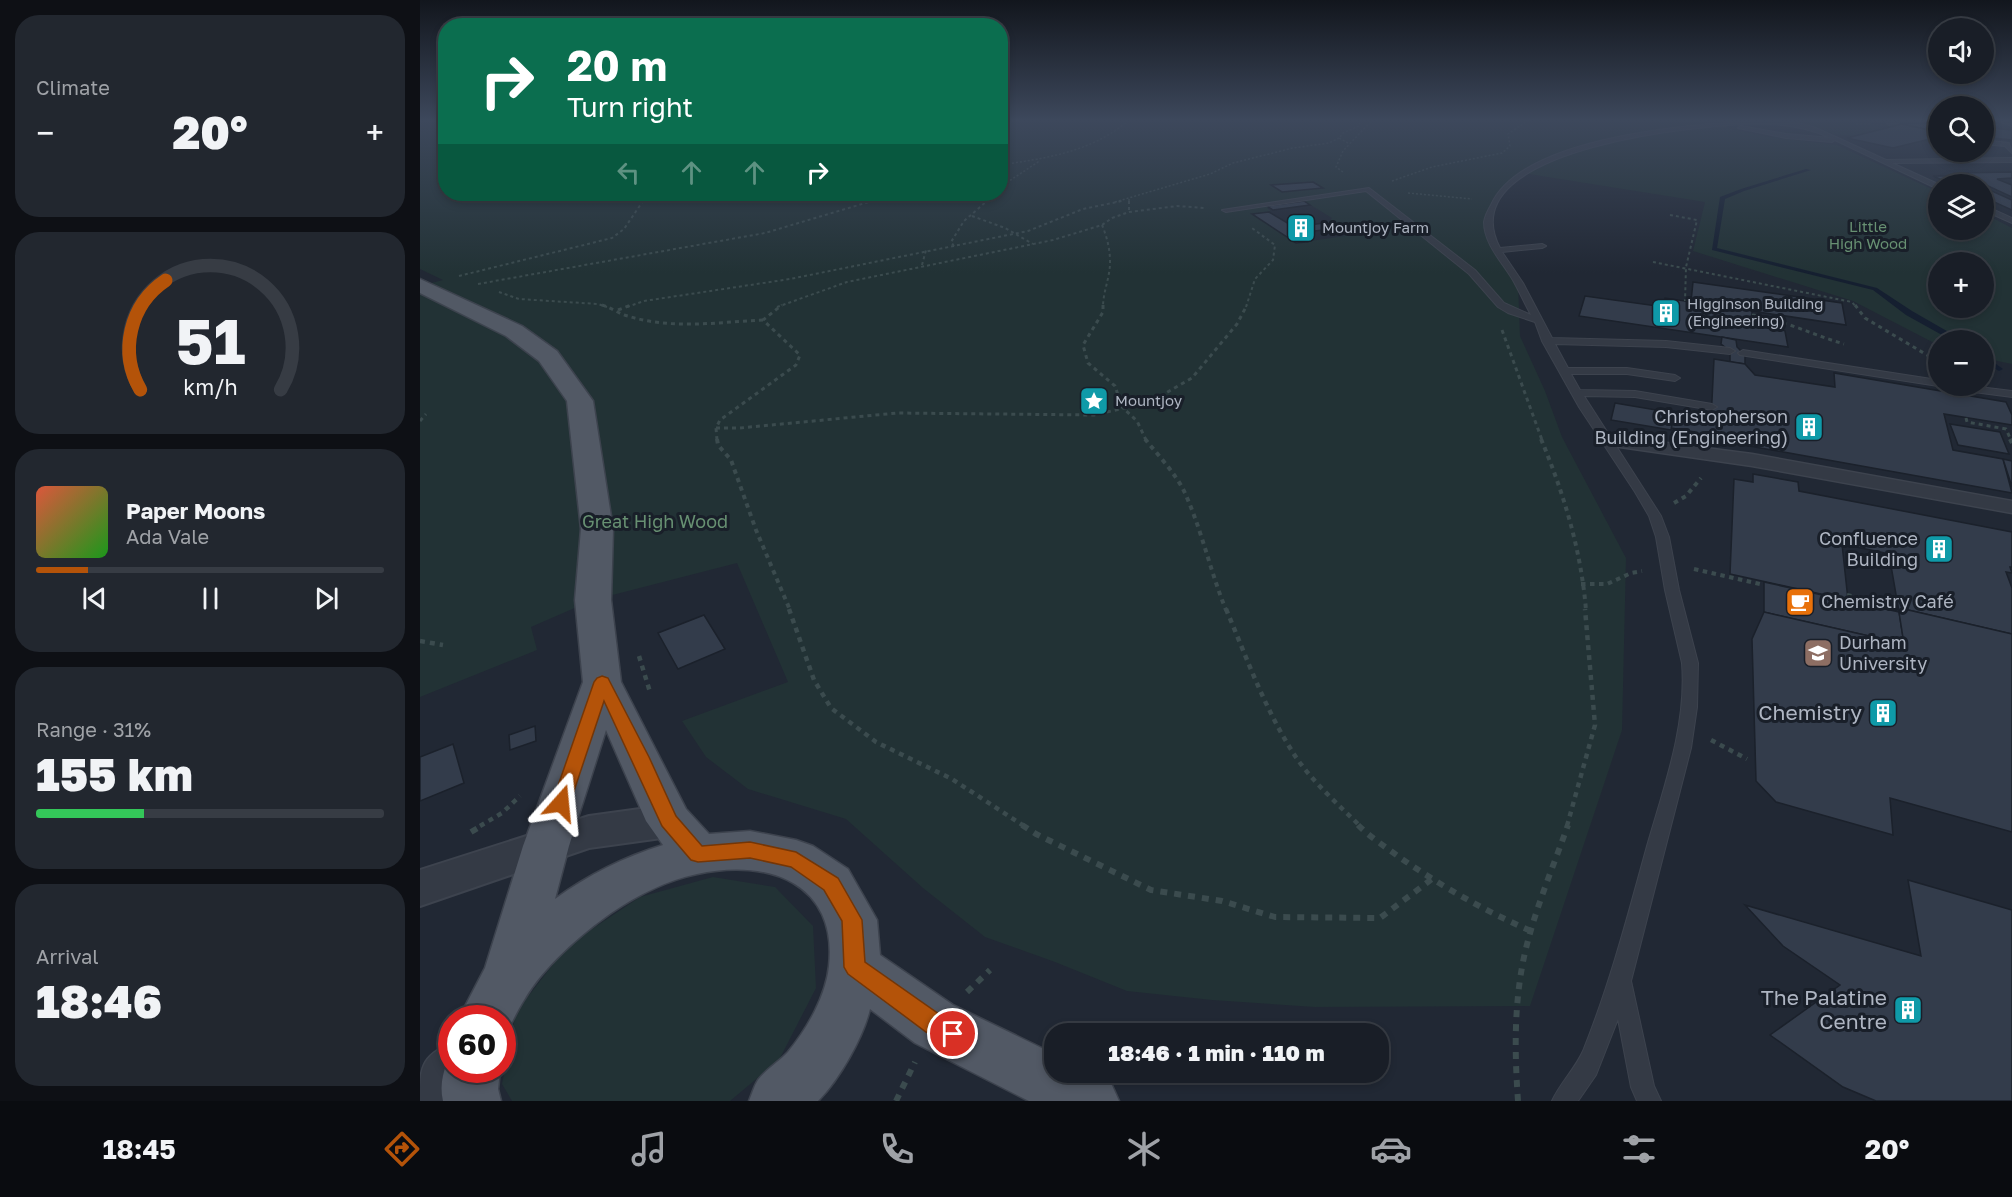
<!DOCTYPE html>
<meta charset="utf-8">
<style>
body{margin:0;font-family:"Golos Text",sans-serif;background:#22272f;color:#f1f3f6;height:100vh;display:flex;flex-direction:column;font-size:22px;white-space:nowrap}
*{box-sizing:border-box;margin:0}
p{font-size:20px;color:#9fa2a7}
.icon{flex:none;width:33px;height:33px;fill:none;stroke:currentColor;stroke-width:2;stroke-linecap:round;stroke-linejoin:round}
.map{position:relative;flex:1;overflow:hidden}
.side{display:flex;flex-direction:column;gap:15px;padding:15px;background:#0e1015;width:420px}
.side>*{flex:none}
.hud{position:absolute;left:18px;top:18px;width:570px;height:183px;border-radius:24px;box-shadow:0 3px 9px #0003,0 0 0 2px #373c44;background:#0b6e4f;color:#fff;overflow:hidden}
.buttons{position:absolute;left:1508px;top:18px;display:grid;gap:12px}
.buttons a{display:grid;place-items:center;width:66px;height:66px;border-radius:50%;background:#191e27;box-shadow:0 3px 9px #0003,0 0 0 2px #373c44;font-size:30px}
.speed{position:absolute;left:18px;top:1005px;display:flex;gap:12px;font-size:30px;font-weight:700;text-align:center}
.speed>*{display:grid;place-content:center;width:78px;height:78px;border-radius:50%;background:#191e27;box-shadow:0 3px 9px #0003,0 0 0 2px #373c44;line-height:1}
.speed .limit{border:9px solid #d22;background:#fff;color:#111}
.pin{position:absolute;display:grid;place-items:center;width:51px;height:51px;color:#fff;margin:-26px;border:3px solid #fff;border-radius:50%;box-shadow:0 2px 6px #0007}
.me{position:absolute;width:66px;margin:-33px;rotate:18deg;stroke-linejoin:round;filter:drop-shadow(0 0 4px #0008)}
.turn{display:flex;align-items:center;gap:21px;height:126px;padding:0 30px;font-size:27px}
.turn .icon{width:78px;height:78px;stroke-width:2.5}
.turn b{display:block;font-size:42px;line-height:51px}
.lanes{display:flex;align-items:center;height:57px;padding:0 30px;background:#0003;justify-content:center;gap:30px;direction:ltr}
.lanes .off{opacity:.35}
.big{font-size:45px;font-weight:800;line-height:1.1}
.side .widget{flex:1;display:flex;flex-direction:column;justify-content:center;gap:9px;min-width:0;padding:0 21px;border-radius:24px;background:#22272f}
.side .dial{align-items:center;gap:0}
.dial svg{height:156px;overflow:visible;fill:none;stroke:#373c44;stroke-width:7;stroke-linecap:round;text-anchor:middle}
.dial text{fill:#f1f3f6;stroke:none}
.song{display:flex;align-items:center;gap:18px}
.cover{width:72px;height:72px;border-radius:9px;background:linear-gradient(135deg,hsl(10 70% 55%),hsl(120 70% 35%))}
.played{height:6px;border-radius:3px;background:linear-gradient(90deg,#b45309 15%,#373c44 15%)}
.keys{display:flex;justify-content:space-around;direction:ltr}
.heat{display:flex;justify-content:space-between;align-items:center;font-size:33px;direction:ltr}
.charge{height:9px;border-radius:4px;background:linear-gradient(90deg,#34c759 31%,#373c44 0)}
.trip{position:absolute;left:624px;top:1023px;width:345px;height:60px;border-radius:24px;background:#191e27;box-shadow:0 3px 9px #0003,0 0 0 2px #373c44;font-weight:800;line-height:60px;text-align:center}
.tab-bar{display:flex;height:96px;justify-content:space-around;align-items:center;background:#0a0c10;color:#9fa2a7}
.tab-bar .icon{width:42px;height:42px}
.tab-bar .current{color:#b45309}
.tab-bar b{font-size:27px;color:#f1f3f6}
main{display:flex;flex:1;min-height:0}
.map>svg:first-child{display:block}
</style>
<main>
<section class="side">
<div class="widget"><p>Climate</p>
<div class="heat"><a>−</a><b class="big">20°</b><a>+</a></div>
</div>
<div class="widget dial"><svg viewBox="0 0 100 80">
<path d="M14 69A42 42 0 1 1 86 69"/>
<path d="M14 69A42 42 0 0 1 27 13" stroke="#b45309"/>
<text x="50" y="56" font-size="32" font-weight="700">51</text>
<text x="50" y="72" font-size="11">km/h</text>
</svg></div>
<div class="widget">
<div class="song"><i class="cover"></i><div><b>Paper Moons</b><p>Ada Vale</p></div></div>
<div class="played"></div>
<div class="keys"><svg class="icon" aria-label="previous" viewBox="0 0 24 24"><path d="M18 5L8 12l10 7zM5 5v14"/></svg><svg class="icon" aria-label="pause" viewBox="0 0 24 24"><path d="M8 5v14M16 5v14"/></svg><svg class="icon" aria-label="next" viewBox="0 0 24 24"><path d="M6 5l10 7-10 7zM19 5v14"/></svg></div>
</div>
<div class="widget"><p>Range · 31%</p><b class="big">155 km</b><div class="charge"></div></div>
<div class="widget"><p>Arrival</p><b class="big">18:46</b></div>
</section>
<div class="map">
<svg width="1592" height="1101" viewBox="0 0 1592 1101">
<rect width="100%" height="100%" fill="#212834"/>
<!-- green -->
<g fill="#223235" fill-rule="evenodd">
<path d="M0 119H25L26 194H580L581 119H1340L1300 122 1311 129 1349 137 1417 145 1518 192V230H1563V213L1592 228V364L1563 358V340H1518V345L1433 301 1273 251 1285 202 1103 173 1077 196 1071 208V239L1098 283 1100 336 1125 391 1142 437 1206 558 1202 730 1110 1006 895 1007 792 1000 707 991 635 962 565 937 503 888 426 819 328 789 286 757 262 721 368 682 317 563 173 600 111 627 117 650 0 697V286L23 280 0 269ZM884 201 912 218 909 222 904 223 925 236 876 243 833 215 851 211 847 208ZM1518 262H1563V308H1518Z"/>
<path d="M1373 119H1448L1451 124 1464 129 1432 136 1414 134Z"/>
<path d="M293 877 355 887 393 926 396 988 359 1060 310 1101H92L82 1084 96 1012 148 945 220 897Z"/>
</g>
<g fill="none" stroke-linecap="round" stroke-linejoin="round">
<!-- stream -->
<g fill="#151f30" fill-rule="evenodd">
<path d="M1386 169 1391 170 1324 191 1305 199 1297 248 1457 288 1492 311 1539 338V340H1531L1486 315 1453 290 1292 250 1300 197 1321 189Z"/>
<path d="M1563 357H1566L1583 369 1579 371 1563 362Z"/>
</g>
</g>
<!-- building -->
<g fill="#333c4b" stroke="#1b212b" stroke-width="1.5">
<path d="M1467 119 1481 123H1518V132L1482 124 1469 127 1463 123Z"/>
<path d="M1472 119H1516L1518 123H1481Z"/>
<path d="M1482 124 1518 132V137L1473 148 1427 138Z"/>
<path d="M1563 127 1592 130V140L1563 137Z"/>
<path d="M1592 172V178L1577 179 1592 185V197L1551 178 1522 180 1513 176H1546L1538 173Z"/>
<path d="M893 182 903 188 862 192 851 185Z"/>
<path d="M1563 187 1592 200V210L1563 197Z"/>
<path d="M884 201 890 205 853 210 847 206Z"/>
<path d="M849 212 874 227 904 223 912 229 877 233 887 242 876 243 832 214Z"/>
<path d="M1273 282 1422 303 1426 325 1332 311V319L1349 322 1365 331 1368 347 1159 316 1165 296 1244 307 1245 298 1271 302Z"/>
<path d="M1302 337 1316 340 1317 347 1325 355V364L1310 362V351L1301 344Z"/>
<path d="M1294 359 1325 364 1335 375 1415 387 1414 373 1586 402 1592 415V425L1524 414 1533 450 1583 459 1592 493 1274 436V432L1251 428 1254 415 1291 421Z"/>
<path d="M1195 403 1254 413 1251 430 1191 420Z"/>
<path d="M1530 424 1580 432 1589 454 1538 445Z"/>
<path d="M1583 459 1592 461V487Z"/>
<path d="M1333 474 1378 482 1379 491 1592 532V567H1590L1592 573 1586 572 1592 588V634L1484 609 1479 612 1469 554 1422 544 1428 600 1310 574 1314 479 1333 482Z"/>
<path d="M1344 582 1479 612 1484 644 1344 612Z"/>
<path d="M1484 609 1592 634V832L1470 798 1473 835 1356 802 1336 781 1332 639 1344 612 1484 644 1479 612Z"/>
<path d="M284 615 305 649 258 669 238 633Z"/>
<path d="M115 726 116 741 90 750 89 735Z"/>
<path d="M33 744 44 783 0 801V757Z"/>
<path d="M1488 880 1592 910V1101H1456L1423 1087 1350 1035 1420 985 1363 946 1325 905 1501 956Z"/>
</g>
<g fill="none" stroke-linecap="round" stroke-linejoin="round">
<!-- service casing -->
<g stroke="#3d434e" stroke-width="2">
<g id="service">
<path d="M1574 119 1592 122V126L1575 120Z"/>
<path d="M1348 121 1378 123 1396 128 1466 160 1592 158V162L1472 163 1518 184V189L1415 140 1412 142 1366 138 1318 128 1321 126 1366 134 1411 138C1391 129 1371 125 1349 124 1292 122 1026 146 1080 248L1122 244 1126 246 1122 248 1082 252 1103 283 1132 338 1246 341 1310 348 1315 351 1310 354 1246 347 1135 344 1148 368H1207L1255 375 1260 378 1255 381 1207 374H1151L1160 390 1215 391 1292 404 1297 407 1292 410 1215 397 1164 396 1241 516 1249 537 1259 590 1278 663 1277 707 1271 748 1211 981 1234 1086 1241 1101H1217L1211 1087 1198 1019 1176 1075 1158 1101H1132C1140 1083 1155 1069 1163 1051 1190 984 1208 915 1227 846 1244 787 1267 725 1262 663L1245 590 1236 537 1229 516 1215 492 1159 407 1122 341 1115 322 1088 313 1078 307 1049 274 946 191 806 212 802 210 949 188 1055 270 1084 303 1111 315C1105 304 1100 293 1094 282 1084 264 1064 245 1064 222 1065 216 1068 210 1071 205 1102 135 1280 123 1348 121Z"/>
<path d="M1563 140 1589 143 1592 153 1585 146 1563 144Z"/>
<path d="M1563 205 1592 218V223L1563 210Z"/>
<path d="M1323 350 1518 380V386H1521H1518L1320 355 1318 353Z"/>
<path d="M1526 386H1551L1592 391V397L1531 389Z"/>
</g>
</g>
<!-- pedestrian casing -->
<g stroke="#3d434e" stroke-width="3">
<path id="pedestrian" d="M1185 435 1332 454 1592 501V513L1332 466 1179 444 1176 440 1179 436Z"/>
</g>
<!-- minor casing -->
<g stroke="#3d434e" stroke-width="4">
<path id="minor" d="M249 805 263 810 269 821 263 832 249 837 169 848 0 906V870L169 816Z"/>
</g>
<!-- tertiary casing -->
<g stroke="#3d434e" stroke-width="3">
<path id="tertiary" d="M32 1043V1070H62L47 1101H0C0 1069 0 1056 32 1043Z"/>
</g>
<!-- primary casing -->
<g stroke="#3d434e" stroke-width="3">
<g id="primary">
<path d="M0 279 102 326 137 351 173 401 193 529 191 600 201 682 266 809 289 834 330 831 376 840 393 846 428 869 457 920 460 955 533 1005 634 1054V1072H674L690 1081 699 1101H609L495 1043 450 1009C443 1038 419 1080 398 1101H329C332 1094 334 1086 338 1080 346 1069 359 1062 368 1052 387 1029 406 996 409 966 418 883 348 858 277 874 247 880 216 896 191 913 160 935 123 967 104 1000 97 1011 91 1024 85 1036L82 1037V1018H39L65 968 103 846 163 682 155 600 161 529 147 401 119 361 86 336 0 293ZM186 730 226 821 243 845C204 857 168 875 135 899L149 846Z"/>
<path d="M32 1051V1070H80L78 1089 81 1101H23C19 1083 24 1068 32 1051Z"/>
</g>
</g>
<!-- path-far5 -->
<g stroke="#3b4b4e" stroke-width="1.5" stroke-dasharray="2 2" stroke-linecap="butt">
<path d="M1434 119 1447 120"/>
<path d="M1436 124H1451"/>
<path d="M928 143 919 138 923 133 939 126 941 119"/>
<path d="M580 165C627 158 673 152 710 119"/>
<path d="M923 172 916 167 923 151 953 119"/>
<path d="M972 181 1012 167 1082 153 1090 146 1088 134 1110 119"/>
<path d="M580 187 618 162 617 159"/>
<path d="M988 193 1052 199"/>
<path d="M709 199V202"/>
<path d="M222 202 227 194"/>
<path d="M447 202 473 194"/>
<path d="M565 202 574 194"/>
<path d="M695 202 790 174 813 163 873 148 909 143 919 138"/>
</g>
<!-- path-far4 -->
<g stroke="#3b4b4e" stroke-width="2" stroke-dasharray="3 3" stroke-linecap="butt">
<path d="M709 201V212"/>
<path d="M1250 215 1277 220 1266 267 1265 301"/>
<path d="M552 216 585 228 613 244"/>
<path d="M682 225C688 239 692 257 689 273 687 285 683 295 683 307"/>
<path d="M534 246 531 242 544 221 567 201"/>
<path d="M1233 262 1432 302 1436 307"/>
<path d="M502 265 506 250"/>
<path d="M39 276 192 238 204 229 223 201"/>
<path d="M58 284 345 233 452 201"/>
<path d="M79 292 99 299 178 304 187 307"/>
<path d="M207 307 224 301 370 279 608 231 663 209 702 201"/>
<path d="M357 307 427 282 633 240 682 225 692 218 709 212 757 206 785 208"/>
<path d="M826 307 835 279 853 260 855 245 832 228"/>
</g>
<!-- path-far3 -->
<g stroke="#3b4b4e" stroke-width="3" stroke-dasharray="4 4" stroke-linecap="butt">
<path d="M182 305C192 308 199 314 208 316 251 330 299 322 343 320"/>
<path d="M683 305V312L663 345 668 363 695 386 702 407 717 421 726 440"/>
<path d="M1435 305 1445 318 1512 358"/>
<path d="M198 310 211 305"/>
<path d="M1332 315C1364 320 1393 335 1424 344"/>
<path d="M1082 330 1122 440"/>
<path d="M1546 418 1547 422 1586 429 1591 440"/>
<path d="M0 421 6 414"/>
<path d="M296 428H320L477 413 674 415 730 402 772 378 817 324 827 305"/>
<path d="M297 440 296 428 300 420 376 365 380 355 343 320 362 305"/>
</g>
<!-- path-far2 -->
<g stroke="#3b4b4e" stroke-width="4" stroke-dasharray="4.5 4.5" stroke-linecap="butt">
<path d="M297 439 298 445 311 460 336 530 370 610"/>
<path d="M725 439C738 455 755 473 764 491 782 530 790 571 806 610"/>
<path d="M1121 439C1144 494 1161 550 1166 610"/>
<path d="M1590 439 1592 443"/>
<path d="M1254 503 1266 496 1281 478"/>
<path d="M1274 569 1344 585"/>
<path d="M1161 584H1187L1211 573 1222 571"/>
<path d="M1427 595 1477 606"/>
</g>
<!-- path-far1 -->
<g stroke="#3b4b4e" stroke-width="4.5" stroke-dasharray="5 5" stroke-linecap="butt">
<path d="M369 609 394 680 411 708 456 742 532 779 604 826"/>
<path d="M806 609C826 656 844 707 872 751 889 779 917 803 940 826"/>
<path d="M0 641 23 645"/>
<path d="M219 656 230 692"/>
<path d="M1291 740 1327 759"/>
<path d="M60 826 82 813 100 796"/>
<path d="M1147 826 1175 725 1165 609"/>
</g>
<!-- path -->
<g stroke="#3b4b4e" stroke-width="6" stroke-dasharray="7 7" stroke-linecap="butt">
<path d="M602 825 616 834 731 890 802 901 855 917 960 918 1012 879"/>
<path d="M938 825C951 838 967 848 982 859 1023 887 1065 911 1111 931"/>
<path d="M51 832 63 825"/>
<path d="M547 992 570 970"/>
<path d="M476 1101 495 1062"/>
<path d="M1098 1101C1095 1058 1094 1016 1101 973 1109 923 1131 873 1148 825"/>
</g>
<!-- service -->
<use href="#service" fill="#343a45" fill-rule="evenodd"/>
<!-- pedestrian -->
<use href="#pedestrian" fill="#343a45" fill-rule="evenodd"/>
<!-- minor -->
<use href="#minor" fill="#343a45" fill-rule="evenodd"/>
<!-- tertiary -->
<use href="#tertiary" fill="#343a45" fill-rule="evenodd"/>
<!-- primary -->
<use href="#primary" fill="#525965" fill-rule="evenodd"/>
</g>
<!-- sky -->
<linearGradient id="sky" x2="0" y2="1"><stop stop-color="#12161d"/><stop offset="0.44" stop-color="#3d485c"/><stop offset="1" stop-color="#3d485c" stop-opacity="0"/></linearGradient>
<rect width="1592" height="273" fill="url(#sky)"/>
<!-- route -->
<path fill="#b45309" stroke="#753606" stroke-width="1.5" d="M182 676 188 678 190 682 229 757 256 816 282 846 330 842 376 852 418 878 442 920 445 962 522 1016 541 1026 545 1034 541 1041 533 1045 506 1032 428 974 424 967 422 921 404 890 371 867 330 858 278 862 271 860 242 826 184 701 150 803 147 808 141 811 134 808 132 803 174 682 177 678Z"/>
<!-- icons -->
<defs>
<g id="building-square" transform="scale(1.5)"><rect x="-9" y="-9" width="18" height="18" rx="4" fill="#0f9aa8" stroke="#191f29"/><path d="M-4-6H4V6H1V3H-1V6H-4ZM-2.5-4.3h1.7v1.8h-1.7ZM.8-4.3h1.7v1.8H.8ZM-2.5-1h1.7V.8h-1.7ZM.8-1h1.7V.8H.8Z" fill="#fff"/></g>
<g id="sight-square" transform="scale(1.5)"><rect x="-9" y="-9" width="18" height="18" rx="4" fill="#0f9aa8" stroke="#191f29"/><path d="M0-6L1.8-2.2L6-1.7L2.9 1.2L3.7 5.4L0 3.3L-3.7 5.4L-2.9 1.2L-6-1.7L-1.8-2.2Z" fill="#fff"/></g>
<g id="cafe-square" transform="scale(1.5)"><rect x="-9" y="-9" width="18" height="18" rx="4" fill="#e8710a" stroke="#191f29"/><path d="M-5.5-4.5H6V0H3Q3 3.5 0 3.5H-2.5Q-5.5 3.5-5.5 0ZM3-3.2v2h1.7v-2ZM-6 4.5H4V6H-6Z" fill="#fff"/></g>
<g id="university-square" transform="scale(1.5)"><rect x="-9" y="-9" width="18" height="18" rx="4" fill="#8d6e63" stroke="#191f29"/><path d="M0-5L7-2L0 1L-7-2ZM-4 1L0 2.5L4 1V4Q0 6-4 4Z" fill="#fff"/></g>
</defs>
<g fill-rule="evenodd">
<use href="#building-square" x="881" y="228"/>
<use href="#building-square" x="1246" y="313"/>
<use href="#sight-square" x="674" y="401"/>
<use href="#building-square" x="1389" y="427"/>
<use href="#building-square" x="1519" y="549"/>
<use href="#cafe-square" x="1380" y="602"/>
<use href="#university-square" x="1398" y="653"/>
<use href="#building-square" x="1463" y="713"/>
<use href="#building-square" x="1488" y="1010"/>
</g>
<g text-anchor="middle" stroke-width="6" stroke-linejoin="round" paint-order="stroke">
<!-- far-park labels -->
<g font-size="15" fill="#679072" stroke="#191f29">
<text x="1448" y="232">Little<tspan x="1448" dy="17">High Wood</tspan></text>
</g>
<!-- far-poi labels -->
<g font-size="15" fill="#aeb5c2" stroke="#191f29" text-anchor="start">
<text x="902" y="233">Mountjoy Farm</text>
<text x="1267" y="309">Higginson Building<tspan x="1267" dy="17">(Engineering)</tspan></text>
<text x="695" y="406">Mountjoy</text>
</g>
<!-- poi labels -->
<g font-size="18" fill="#aeb5c2" stroke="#191f29" text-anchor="end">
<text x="1368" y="423">Christopherson<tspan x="1368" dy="21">Building (Engineering)</tspan></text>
<text x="1498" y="545">Confluence<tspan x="1498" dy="21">Building</tspan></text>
<text x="1401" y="608" text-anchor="start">Chemistry Café</text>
<text x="1419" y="649" text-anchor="start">Durham<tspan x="1419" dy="21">University</tspan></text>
</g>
<!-- park labels -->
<g font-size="18" fill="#679072" stroke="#191f29">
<text x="235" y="528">Great High Wood</text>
</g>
<!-- near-poi labels -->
<g font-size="21" fill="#aeb5c2" stroke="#191f29" text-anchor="end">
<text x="1442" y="720">Chemistry</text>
<text x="1467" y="1005">The Palatine<tspan x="1467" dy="24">Centre</tspan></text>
</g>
</g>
</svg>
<div class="buttons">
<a><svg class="icon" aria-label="sound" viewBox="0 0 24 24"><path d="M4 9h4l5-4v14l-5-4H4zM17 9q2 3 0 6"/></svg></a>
<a><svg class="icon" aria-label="search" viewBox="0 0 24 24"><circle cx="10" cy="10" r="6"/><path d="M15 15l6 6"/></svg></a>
<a><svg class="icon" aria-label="layers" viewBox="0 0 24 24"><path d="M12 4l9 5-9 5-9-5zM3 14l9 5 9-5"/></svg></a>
<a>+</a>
<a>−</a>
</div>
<div class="speed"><div class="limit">60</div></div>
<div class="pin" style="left:533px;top:1034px;background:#d93025"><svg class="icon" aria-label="arrive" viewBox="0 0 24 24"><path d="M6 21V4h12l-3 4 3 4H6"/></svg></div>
<svg class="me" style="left:141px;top:803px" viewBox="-20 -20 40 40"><path d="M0-17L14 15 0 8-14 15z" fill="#b45309" stroke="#fff" stroke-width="4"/></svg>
<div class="trip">18:46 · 1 min · 110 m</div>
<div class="hud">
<div class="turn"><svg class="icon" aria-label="right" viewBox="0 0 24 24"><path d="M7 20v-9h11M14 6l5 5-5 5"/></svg><div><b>20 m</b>Turn right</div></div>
<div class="lanes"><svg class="icon off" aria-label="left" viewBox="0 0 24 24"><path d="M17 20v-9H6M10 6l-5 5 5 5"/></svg><svg class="icon off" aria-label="ahead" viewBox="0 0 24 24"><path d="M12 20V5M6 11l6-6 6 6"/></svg><svg class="icon off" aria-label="ahead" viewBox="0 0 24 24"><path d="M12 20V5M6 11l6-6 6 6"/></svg><svg class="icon" aria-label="right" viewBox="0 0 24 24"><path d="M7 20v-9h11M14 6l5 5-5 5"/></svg></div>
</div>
</div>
</main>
<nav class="tab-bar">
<b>18:45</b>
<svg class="icon current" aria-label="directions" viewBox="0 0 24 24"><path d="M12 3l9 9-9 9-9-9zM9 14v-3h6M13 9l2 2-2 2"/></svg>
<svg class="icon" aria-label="music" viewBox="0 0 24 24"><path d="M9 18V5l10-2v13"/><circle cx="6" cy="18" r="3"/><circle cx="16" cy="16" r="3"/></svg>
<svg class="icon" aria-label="phone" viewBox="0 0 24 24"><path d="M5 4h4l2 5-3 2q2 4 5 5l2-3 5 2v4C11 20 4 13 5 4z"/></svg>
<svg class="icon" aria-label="climate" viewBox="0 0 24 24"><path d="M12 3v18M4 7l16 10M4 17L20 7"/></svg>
<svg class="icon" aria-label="car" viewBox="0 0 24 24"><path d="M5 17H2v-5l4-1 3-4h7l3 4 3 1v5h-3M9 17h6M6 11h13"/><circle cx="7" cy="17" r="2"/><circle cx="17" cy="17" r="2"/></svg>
<svg class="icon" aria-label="filters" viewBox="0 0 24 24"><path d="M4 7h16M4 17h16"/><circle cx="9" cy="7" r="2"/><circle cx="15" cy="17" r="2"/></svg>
<b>20°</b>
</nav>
